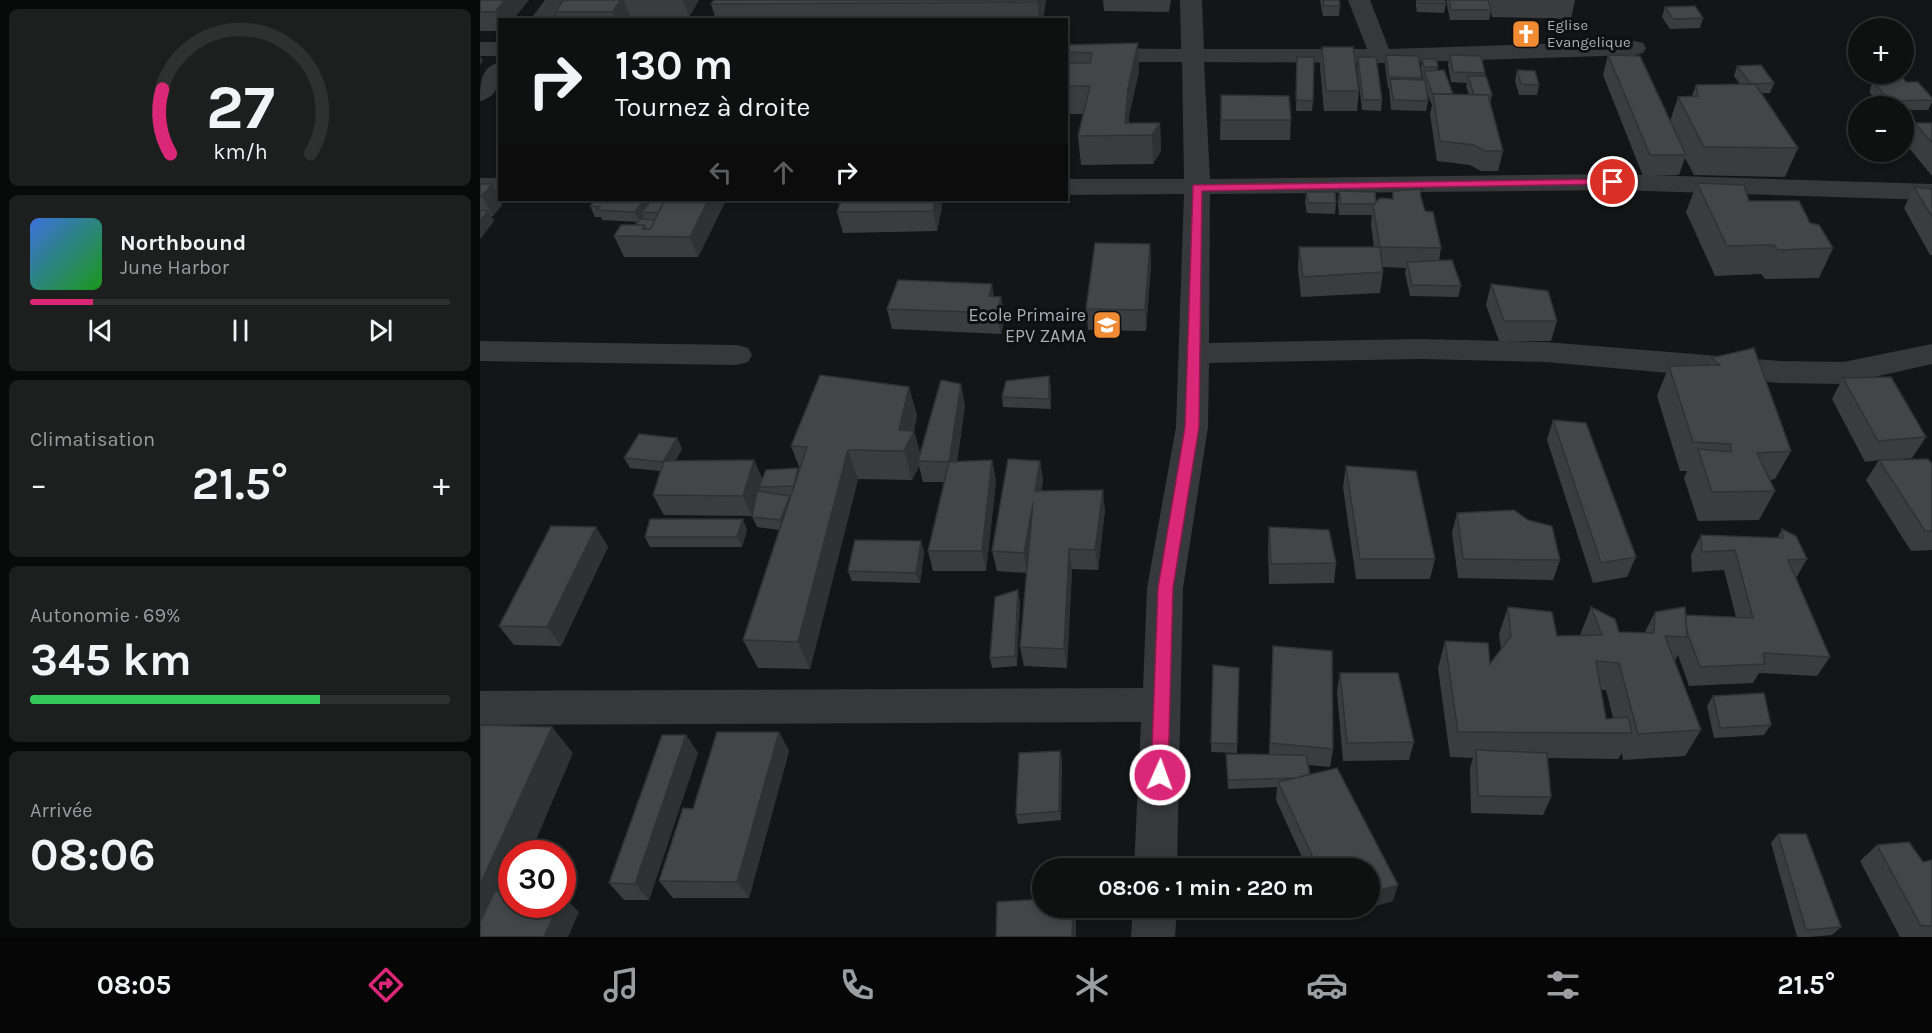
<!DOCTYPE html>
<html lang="fr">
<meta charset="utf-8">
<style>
body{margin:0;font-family:Karla,sans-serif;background:#1d1e1e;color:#f1f3f6;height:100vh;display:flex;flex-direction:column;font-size:22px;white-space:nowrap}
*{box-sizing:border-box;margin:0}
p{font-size:20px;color:#9b9d9f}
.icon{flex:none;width:33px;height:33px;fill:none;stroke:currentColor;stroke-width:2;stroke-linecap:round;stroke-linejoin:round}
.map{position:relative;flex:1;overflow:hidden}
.details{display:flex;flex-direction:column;gap:9px;padding:9px;background:#080909;width:480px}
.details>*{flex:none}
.top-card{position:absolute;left:18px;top:18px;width:570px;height:183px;border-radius:0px;box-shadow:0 3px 9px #0003,0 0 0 2px #2f3030;background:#0f1010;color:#f1f3f6;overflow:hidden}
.tools{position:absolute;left:1368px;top:18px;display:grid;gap:12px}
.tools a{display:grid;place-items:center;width:66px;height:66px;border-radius:50%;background:#0f1010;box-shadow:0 3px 9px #0003,0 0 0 2px #2f3030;font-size:30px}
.speed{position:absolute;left:18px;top:840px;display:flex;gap:12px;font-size:30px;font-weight:700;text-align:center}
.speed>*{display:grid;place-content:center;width:78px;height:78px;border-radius:50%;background:#0f1010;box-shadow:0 3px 9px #0003,0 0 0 2px #2f3030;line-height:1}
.speed .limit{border:9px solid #d22;background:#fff;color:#111}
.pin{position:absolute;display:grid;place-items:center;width:51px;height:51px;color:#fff;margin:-26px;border:3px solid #fff;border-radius:50%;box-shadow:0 2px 6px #0007}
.me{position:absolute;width:66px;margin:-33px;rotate:2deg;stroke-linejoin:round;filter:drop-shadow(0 0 4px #0008)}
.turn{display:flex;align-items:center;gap:21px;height:126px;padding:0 18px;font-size:27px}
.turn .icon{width:78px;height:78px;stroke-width:2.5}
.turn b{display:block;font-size:42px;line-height:51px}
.lanes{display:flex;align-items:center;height:57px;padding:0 18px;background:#0003;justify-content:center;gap:30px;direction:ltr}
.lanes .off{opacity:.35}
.big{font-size:45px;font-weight:700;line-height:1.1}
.details .tile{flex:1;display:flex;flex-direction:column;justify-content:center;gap:9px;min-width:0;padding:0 21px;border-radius:9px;background:#1d1e1e}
.details .dial{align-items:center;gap:0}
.dial svg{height:156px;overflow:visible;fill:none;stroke:#2f3030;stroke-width:7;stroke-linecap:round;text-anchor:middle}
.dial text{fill:#f1f3f6;stroke:none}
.song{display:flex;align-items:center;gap:18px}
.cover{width:72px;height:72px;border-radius:9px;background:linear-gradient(135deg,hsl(220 70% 55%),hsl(120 70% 35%))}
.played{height:6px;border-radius:3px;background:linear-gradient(90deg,#db2777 15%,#2f3030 15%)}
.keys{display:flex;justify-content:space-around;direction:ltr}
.heat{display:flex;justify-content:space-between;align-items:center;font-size:33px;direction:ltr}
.charge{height:9px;border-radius:4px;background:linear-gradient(90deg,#34c759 69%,#2f3030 0)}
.trip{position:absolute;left:552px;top:858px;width:348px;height:60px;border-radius:30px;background:#0f1010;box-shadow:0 3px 9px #0003,0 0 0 2px #2f3030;font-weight:700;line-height:60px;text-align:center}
.dock{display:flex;height:96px;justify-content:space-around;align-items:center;background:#060606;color:#9b9d9f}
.dock .icon{width:42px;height:42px}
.dock .on{color:#db2777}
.dock b{font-size:27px;color:#f1f3f6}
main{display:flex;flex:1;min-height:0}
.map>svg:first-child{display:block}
</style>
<main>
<section class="details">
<div class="tile dial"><svg viewBox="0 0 100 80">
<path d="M14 69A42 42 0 1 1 86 69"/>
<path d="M14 69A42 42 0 0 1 10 36" stroke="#db2777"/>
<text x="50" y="56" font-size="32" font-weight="700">27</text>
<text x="50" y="72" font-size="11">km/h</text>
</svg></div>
<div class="tile">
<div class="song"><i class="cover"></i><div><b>Northbound</b><p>June Harbor</p></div></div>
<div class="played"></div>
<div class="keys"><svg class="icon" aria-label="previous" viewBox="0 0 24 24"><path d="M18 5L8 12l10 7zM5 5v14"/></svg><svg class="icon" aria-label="pause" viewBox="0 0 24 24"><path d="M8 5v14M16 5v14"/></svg><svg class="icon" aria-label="next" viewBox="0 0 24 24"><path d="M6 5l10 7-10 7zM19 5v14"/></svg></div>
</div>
<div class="tile"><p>Climatisation</p>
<div class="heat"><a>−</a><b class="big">21.5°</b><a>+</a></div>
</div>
<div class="tile"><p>Autonomie · 69%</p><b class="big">345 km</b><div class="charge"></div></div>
<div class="tile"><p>Arrivée</p><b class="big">08:06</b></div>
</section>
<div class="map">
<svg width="1452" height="937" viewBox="0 0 1452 937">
<rect width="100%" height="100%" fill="#141516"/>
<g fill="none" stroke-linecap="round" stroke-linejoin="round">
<!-- minor -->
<g fill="#36383b" fill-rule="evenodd">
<path d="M65 0H87L72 20H50Z"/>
<path d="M700 0H722L724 49H887L868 0H890L909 49 1155 41 1163 43 1166 48 1163 53 1155 55 901 63 724 62 730 179 1135 174 1452 184V200L1135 190 730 194 729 343 940 339 1066 342 1300 361 1363 362 1452 344V364L1363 384 1300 383 1066 362 940 359 729 363 728 427 703 588 697 868H654L661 722 0 725V691L663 688 667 588 696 427 704 194 586 195V179H704L702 62H586V48L701 49Z"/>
<rect x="0" y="42" width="20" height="14"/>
<path d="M20 62C20 79 20 96 0 101 0 84 0 67 20 62Z"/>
<rect x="0" y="178" width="20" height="16"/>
<path d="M0 341 257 345 268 348 272 355 268 362 257 365 0 361Z"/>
<path d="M653 908H697L695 937H651Z"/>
</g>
</g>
<!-- wall -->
<g fill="#3a3c3f" fill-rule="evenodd">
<path d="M0 0H49L20 20V31H0Z"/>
<path d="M84 0H219L209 17 150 16 147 20H78L75 12Z"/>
<path d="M566 0 563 20H236L231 4Z"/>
<path d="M623 0H691L689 12 624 11Z"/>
<path d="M840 0H859L860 6 859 16H843Z"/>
<path d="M936 0H965L966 3 964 13 937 12 936 6Z"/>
<path d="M967 0H1095L1091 19 1012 17 1011 11 1009 20H970L967 5Z"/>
<path d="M1185 7 1223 18 1220 28 1190 29 1182 17Z"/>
<path d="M658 43 659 71 649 116V123H680L681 151 673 164 601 165 598 136 603 114H586L587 45Z"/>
<path d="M842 47 879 91 877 111H844L840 67Z"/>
<path d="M906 55 942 78V80H943V77L941 69 942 59 958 67 957 70 973 94 989 95 986 86 987 83 971 82 968 65 970 55 1005 73V76L1012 95 1010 103 1023 151 1018 171H1001L990 165 957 161 950 114 952 105 947 93 948 101 946 111 911 110 909 88H908L905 65Z"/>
<path d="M1128 55 1190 121 1198 97 1212 96 1216 85 1260 84 1254 76 1257 66 1294 83 1290 93H1281L1318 148 1305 177 1214 175 1205 158 1199 175 1163 176 1123 75Z"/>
<path d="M817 57 833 101 832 111H816Z"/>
<path d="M878 57 902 100 901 111 882 110 877 67Z"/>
<path d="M1037 70 1059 85 1057 95H1039L1035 81Z"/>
<path d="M1395 78 1452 98V102L1448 110H1424V106H1401L1389 92 1391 89 1390 88Z"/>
<path d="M741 95 811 120 810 140H740Z"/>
<path d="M1435 123H1452V176L1425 143Z"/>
<path d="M1217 183 1330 223 1353 248 1339 278 1285 279 1281 274 1235 276 1206 212Z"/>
<path d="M0 184H12L22 205 13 216H11L14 221 0 239Z"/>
<path d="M1434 187 1452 189V255H1450L1424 208Z"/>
<path d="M859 191 896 202 912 199 913 191 941 200 945 211 961 248 959 261 981 286 978 297 930 296 925 273 926 268 902 267 903 272 900 293 821 297 818 268 819 247H894L891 225 892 215H859L858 202Z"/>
<path d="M826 192 856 203 855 214 827 213 825 202Z"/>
<path d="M115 200H246L218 257H144L134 236 155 225 158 222 122 220 121 217H115L110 206Z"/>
<path d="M361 200H461L462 207 457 231 363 233 357 212Z"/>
<path d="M670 244 671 264 666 331 608 330 606 309Z"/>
<path d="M1011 284 1077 321 1071 341H1019L1006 305Z"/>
<path d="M514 297H521L525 317 521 334 412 329 407 309Z"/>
<path d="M1274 348 1311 451 1295 479 1290 480 1295 491 1279 520 1218 521 1204 478 1207 471H1200L1177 396 1189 366 1228 365 1231 358Z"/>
<path d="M1363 378 1446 437 1432 458 1409 460 1452 464V550L1431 551 1386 480 1399 460 1385 462 1352 399Z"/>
<path d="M429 387 437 416 434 431 440 454 485 405 477 462 512 460 516 481 506 571H453L448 551 464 482H443L439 466 432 480 378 479 330 669 278 668 263 640 300 530 277 527 272 516 184 515 173 495 180 471 150 468 144 458 197 438 202 449 195 461 274 460 282 479 319 472 320 469 311 446Z"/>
<path d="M571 387V409L523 407 522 397Z"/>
<path d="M1073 420 1156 557 1147 577 1113 583 1067 440Z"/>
<path d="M560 461 563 481 561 491 625 510 618 570 592 569 587 668 544 666 540 647 547 573 517 571 512 551Z"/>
<path d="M866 466 955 559 950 579H876L863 487Z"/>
<path d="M977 513 1080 560 1073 580 978 578 972 533Z"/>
<path d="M116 527 128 547 81 646 34 645 19 626Z"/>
<path d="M789 527 856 563 854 583 789 584 788 547Z"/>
<path d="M1302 529 1327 559 1316 578 1350 657 1337 676 1279 673 1273 683 1209 686 1198 655 1195 661 1221 730 1205 756 1143 760 1142 753 1138 759 1067 758 1071 797 1063 815 991 813 990 768 993 758 970 757 958 668 965 641 1010 664 1021 649 1019 634 1028 607 1077 636 1100 635 1111 607 1139 632H1165L1175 612 1205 615 1256 617 1244 570 1212 572 1211 555 1221 535 1297 538ZM1121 690H1126L1133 718 1126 719Z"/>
<path d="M267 530 262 547H170L165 537Z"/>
<path d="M441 541 444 552 440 583 372 581 368 571Z"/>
<path d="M540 601 537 666 512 668 510 658Z"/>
<path d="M793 646 853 749 850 767 828 765 830 774 913 901 850 919 845 908H890V868H827L796 800 797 787 748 789 746 754 789 755Z"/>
<path d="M733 665 759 668 757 753 731 752Z"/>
<path d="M860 673 934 742 929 760 863 761 857 692Z"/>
<path d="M1233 696 1291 725 1284 735 1234 738 1227 706Z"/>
<path d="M299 732 309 751 269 898H193L179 881 213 809Z"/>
<path d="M206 735 218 753 169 900H144L129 883Z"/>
<path d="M580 751 582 760 581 820 538 824 536 815Z"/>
<path d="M1298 834 1361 927 1352 935 1330 937H1317L1291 843Z"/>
<path d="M1397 845 1443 862 1452 860V937H1420L1380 861Z"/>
</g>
<!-- shaded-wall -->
<g fill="#2f3133">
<path d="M25 0H49L33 20H20V22L15 12Z"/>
<path d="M141 0H144L150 16 147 20H135L132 12Z"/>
<path d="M203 0H219L209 17Z"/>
<path d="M557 0H566L563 20H559Z"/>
<path d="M658 43 659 71 649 116 648 136 645 123 648 88Z"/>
<path d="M0 56 3 61 0 65Z"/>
<path d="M680 123 681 151 673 164 672 135Z"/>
<path d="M12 184 22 205 13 216 2 196Z"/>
<path d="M164 200H172L162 212 164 216 160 222 155 212Z"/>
<path d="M228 200H246L218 257 210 237Z"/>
<path d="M455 200H461L462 207 457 231 453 211Z"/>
<path d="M8 211 14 221 0 239V221Z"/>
<path d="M670 244 671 264 666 331 665 310Z"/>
<path d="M512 284 515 305 509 296Z"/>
<path d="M521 297 525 317 521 334 517 313Z"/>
<path d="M569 376 571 387V409L569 399Z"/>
<path d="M481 384 485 405 474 482 469 462Z"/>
<path d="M429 387 437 416 433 433 434 431 442 460 438 461 439 466 432 480 419 430Z"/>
<path d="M197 438 202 449 189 472 183 462Z"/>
<path d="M368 450 378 479 330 669 318 642Z"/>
<path d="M274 460 283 480 279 487 280 489 272 516 263 496Z"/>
<path d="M512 460 516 481 506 571 502 551Z"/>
<path d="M560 461 563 481 558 511 555 491Z"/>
<path d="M623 490 625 510 618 570 615 550Z"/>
<path d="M310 496 314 506 304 531 300 520Z"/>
<path d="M553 503 547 573 544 553Z"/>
<path d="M263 519 267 530 262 547 257 537Z"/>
<path d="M116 527 128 547 81 646 67 627Z"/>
<path d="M441 541 444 552 440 583 436 573Z"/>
<path d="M589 549 592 569 587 668 584 649Z"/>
<path d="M538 590 540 601 537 666 535 656Z"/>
<path d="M72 727 93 753 50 854H32V895L0 937V885Z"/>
<path d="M299 732 309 751 269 898 257 882Z"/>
<path d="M206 735 218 753 169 900 155 884Z"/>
<path d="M580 751 582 760 581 820 579 811Z"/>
<path d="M918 885 913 901 850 919 853 908H890V893Z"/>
<path d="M83 896 99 912 88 937H64L79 904H82Z"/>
<path d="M593 908H595L596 912V937H592Z"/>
</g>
<!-- building -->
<g fill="#434649" stroke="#2f3133" stroke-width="1.5">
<path d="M0 0H25L15 12H0Z"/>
<path d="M84 0H141L132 12H75Z"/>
<path d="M234 0H557V2L231 4Z"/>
<path d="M843 0H859L860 6H844Z"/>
<path d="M938 0H965L966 3H938Z"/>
<path d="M969 0H1008L1011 10H971Z"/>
<path d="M1215 6 1223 18 1193 19 1185 7Z"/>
<path d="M658 43 648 88 645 123H680L672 135 598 136 610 86H586V63H610L612 53 586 52V45Z"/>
<path d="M842 47H873L879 91H846Z"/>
<path d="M906 55 938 56 942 78 909 77Z"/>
<path d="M970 55 1001 56 1005 73 973 72Z"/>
<path d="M1128 55 1160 56 1206 155H1170Z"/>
<path d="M817 57H834L833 101 816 100Z"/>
<path d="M878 57H896L902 100H883Z"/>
<path d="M942 59H956L958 67H944Z"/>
<path d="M1281 65 1294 83 1271 84 1257 66Z"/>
<path d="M964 70 973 94H953V95L944 71Z"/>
<path d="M1037 70 1055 71 1059 85 1041 84Z"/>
<path d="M988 76H1006L1012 95H994Z"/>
<path d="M1422 77 1426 82H1438L1452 98V100L1409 101 1394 82H1397L1395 78Z"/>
<path d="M910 79 945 80 948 101 913 100Z"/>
<path d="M1275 84 1318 148 1224 147 1198 97 1218 96 1216 85Z"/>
<path d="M953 94 1008 95 1023 151H1005L994 145 960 141Z"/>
<path d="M741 95 809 96 811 120H741Z"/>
<path d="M1435 123H1452V143Z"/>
<path d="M1217 183 1264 185 1269 201H1319L1330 223 1339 225 1353 248 1298 250 1294 245 1247 246Z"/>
<path d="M0 184H12L2 196H0Z"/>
<path d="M1434 187 1452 189V217Z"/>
<path d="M943 189 940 194 945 211 953 212 961 248 900 247 893 205 900 198 913 199V191Z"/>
<path d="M859 191 895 192 896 202 894 204H861Z"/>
<path d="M826 192H855L856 203H828Z"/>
<path d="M115 200H164L155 212 117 210 120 207 110 206Z"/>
<path d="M171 200H185L178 213 162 212Z"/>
<path d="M185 200H228L210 237 134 236 141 225H164L163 229H170Z"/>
<path d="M361 200H455L453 211 357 212Z"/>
<path d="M0 210 8 211 0 221Z"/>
<path d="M160 219 175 220 170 229H166L164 225H155Z"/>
<path d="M615 243 670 244 665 310 606 309Z"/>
<path d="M819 247H900L903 272 823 277Z"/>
<path d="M972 260 981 286 932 285 927 262Z"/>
<path d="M418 280 512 284 509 296 521 297 517 313 407 309Z"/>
<path d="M1011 284 1068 291 1077 321H1024Z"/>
<path d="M1274 348 1311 451 1277 453 1295 491 1232 492 1218 449 1251 452V444L1213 442 1189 366 1240 365 1231 358Z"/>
<path d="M340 375 429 387 419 430 434 431 424 451 368 450 318 642 263 640 327 447 311 446Z"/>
<path d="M569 376V399L522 397 526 381Z"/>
<path d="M1411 377 1446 437 1398 441 1363 378Z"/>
<path d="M461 380 481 384 469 462 438 461Z"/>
<path d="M1073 420 1106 423 1156 557 1121 563Z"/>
<path d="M159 434 197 438 183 462 144 458Z"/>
<path d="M528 459 560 461 555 491 623 490 615 550 589 549 584 649 540 647 553 503 544 553 512 551Z"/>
<path d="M1448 459 1452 464V531H1445L1399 460Z"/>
<path d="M274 460 263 496 173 495 184 461Z"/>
<path d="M512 460 502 551H448L469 462Z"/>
<path d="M866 466 936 471 955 559H880Z"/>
<path d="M318 468 314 486 279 487 286 470Z"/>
<path d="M277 491 310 496 300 520 272 517Z"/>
<path d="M1034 510 1048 520 1072 526 1080 560 983 559 977 513Z"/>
<path d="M170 519H263L257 537H165Z"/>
<path d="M71 526 116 527 67 627 19 626Z"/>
<path d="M789 527 849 530 856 563 791 564Z"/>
<path d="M1302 529 1316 536 1327 559 1308 560 1350 657 1283 653 1285 664 1220 667 1207 632 1205 615 1273 618 1255 550 1222 552 1221 535 1303 538Z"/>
<path d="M375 540 441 541 436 573 368 571Z"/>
<path d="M538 590 535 656 510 658 515 597Z"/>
<path d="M1028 607 1072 612 1077 636 1122 635 1111 607 1135 619 1139 632 1174 633 1175 612 1205 607 1207 637 1185 636 1221 730 1158 734 1139 663 1116 661 1126 719 1148 717 1152 733 978 732 965 641 1008 643 1010 664 1031 636Z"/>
<path d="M793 646 852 651 853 749 790 743Z"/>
<path d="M733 665 759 668 757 744 731 743Z"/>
<path d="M860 673H918L934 742 867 743Z"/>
<path d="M1284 693 1291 725 1240 728 1233 696Z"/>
<path d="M0 725 72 727 0 885Z"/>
<path d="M237 732H299L257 882 179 881 203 808 213 809Z"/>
<path d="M182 735H206L155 884 129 883Z"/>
<path d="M996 750 1067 753 1071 797 998 796Z"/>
<path d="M580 751 579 811 536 815 539 753Z"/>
<path d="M746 754 826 755 830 774 817 778 748 780Z"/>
<path d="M857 768 918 885 890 893V868H838L798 782Z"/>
<path d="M1298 834H1326L1361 927 1326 930Z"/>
<path d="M1429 842 1443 862 1452 860V926H1441L1397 845Z"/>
<path d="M15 891 32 893V904H79L64 937H0V922Z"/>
<path d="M562 899V908H593L592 937H516L517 902Z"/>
</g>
<!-- route -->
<path fill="#db2777" stroke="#8e194d" stroke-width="1.5" d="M1133 179 1138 182 1137 184 722 191 719 427 693 588 688 775 686 780 680 783 674 780 671 775 678 588 705 427 713 185Z"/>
<!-- icons -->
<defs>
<g id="church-square" transform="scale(1.5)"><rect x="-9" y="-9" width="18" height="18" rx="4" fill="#f08a33" stroke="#0f1011"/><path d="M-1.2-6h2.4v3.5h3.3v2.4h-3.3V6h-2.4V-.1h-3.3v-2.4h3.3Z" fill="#fff"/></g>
<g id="school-square" transform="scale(1.5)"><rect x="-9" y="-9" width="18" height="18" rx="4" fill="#f08a33" stroke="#0f1011"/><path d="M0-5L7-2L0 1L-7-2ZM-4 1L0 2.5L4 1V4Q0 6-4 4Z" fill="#fff"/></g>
</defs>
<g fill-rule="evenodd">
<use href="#church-square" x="1046" y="34"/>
<use href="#school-square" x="627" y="325"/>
</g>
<g text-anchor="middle" stroke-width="6" stroke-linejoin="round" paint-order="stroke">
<!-- far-poi labels -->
<g font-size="15" fill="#a6afb6" stroke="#0f1011" text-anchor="start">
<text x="1067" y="30">Eglise<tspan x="1067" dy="17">Evangelique</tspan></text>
</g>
<!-- poi labels -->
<g font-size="18" fill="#a6afb6" stroke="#0f1011" text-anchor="end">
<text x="606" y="321">Ecole Primaire<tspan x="606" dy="21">EPV ZAMA</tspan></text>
</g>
</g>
</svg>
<div class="tools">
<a>+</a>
<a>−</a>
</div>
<div class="speed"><div class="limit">30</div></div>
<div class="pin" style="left:1133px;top:182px;background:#d93025"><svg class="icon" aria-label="arrive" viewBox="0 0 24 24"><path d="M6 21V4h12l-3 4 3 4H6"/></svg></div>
<svg class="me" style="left:680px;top:775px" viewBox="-20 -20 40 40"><circle r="17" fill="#db2777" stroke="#fff" stroke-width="3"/><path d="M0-11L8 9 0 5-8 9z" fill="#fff"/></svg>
<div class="trip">08:06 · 1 min · 220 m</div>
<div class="top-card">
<div class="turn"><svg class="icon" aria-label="right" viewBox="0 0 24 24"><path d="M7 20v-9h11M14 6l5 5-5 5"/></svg><div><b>130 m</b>Tournez à droite</div></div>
<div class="lanes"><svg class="icon off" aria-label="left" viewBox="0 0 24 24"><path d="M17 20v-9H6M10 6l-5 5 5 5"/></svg><svg class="icon off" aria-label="ahead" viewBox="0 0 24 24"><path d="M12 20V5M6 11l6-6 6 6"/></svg><svg class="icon" aria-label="right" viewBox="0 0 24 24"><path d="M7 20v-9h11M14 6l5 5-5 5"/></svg></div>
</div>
</div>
</main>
<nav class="dock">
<b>08:05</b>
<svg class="icon on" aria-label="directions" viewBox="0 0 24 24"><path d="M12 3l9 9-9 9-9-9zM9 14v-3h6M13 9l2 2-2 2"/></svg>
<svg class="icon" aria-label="music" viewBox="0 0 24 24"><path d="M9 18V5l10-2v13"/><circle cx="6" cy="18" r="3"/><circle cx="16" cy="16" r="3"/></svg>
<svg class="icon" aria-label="phone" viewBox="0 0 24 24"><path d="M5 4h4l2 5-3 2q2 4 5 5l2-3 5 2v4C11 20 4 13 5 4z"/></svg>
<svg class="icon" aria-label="climate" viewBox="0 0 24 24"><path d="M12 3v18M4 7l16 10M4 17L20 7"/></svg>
<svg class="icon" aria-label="car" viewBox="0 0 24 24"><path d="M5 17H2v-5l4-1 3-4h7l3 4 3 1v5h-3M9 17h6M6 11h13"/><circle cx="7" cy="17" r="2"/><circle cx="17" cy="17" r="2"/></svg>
<svg class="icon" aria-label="filters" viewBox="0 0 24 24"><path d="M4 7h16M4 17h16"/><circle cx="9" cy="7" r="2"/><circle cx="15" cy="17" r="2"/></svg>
<b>21.5°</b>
</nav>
